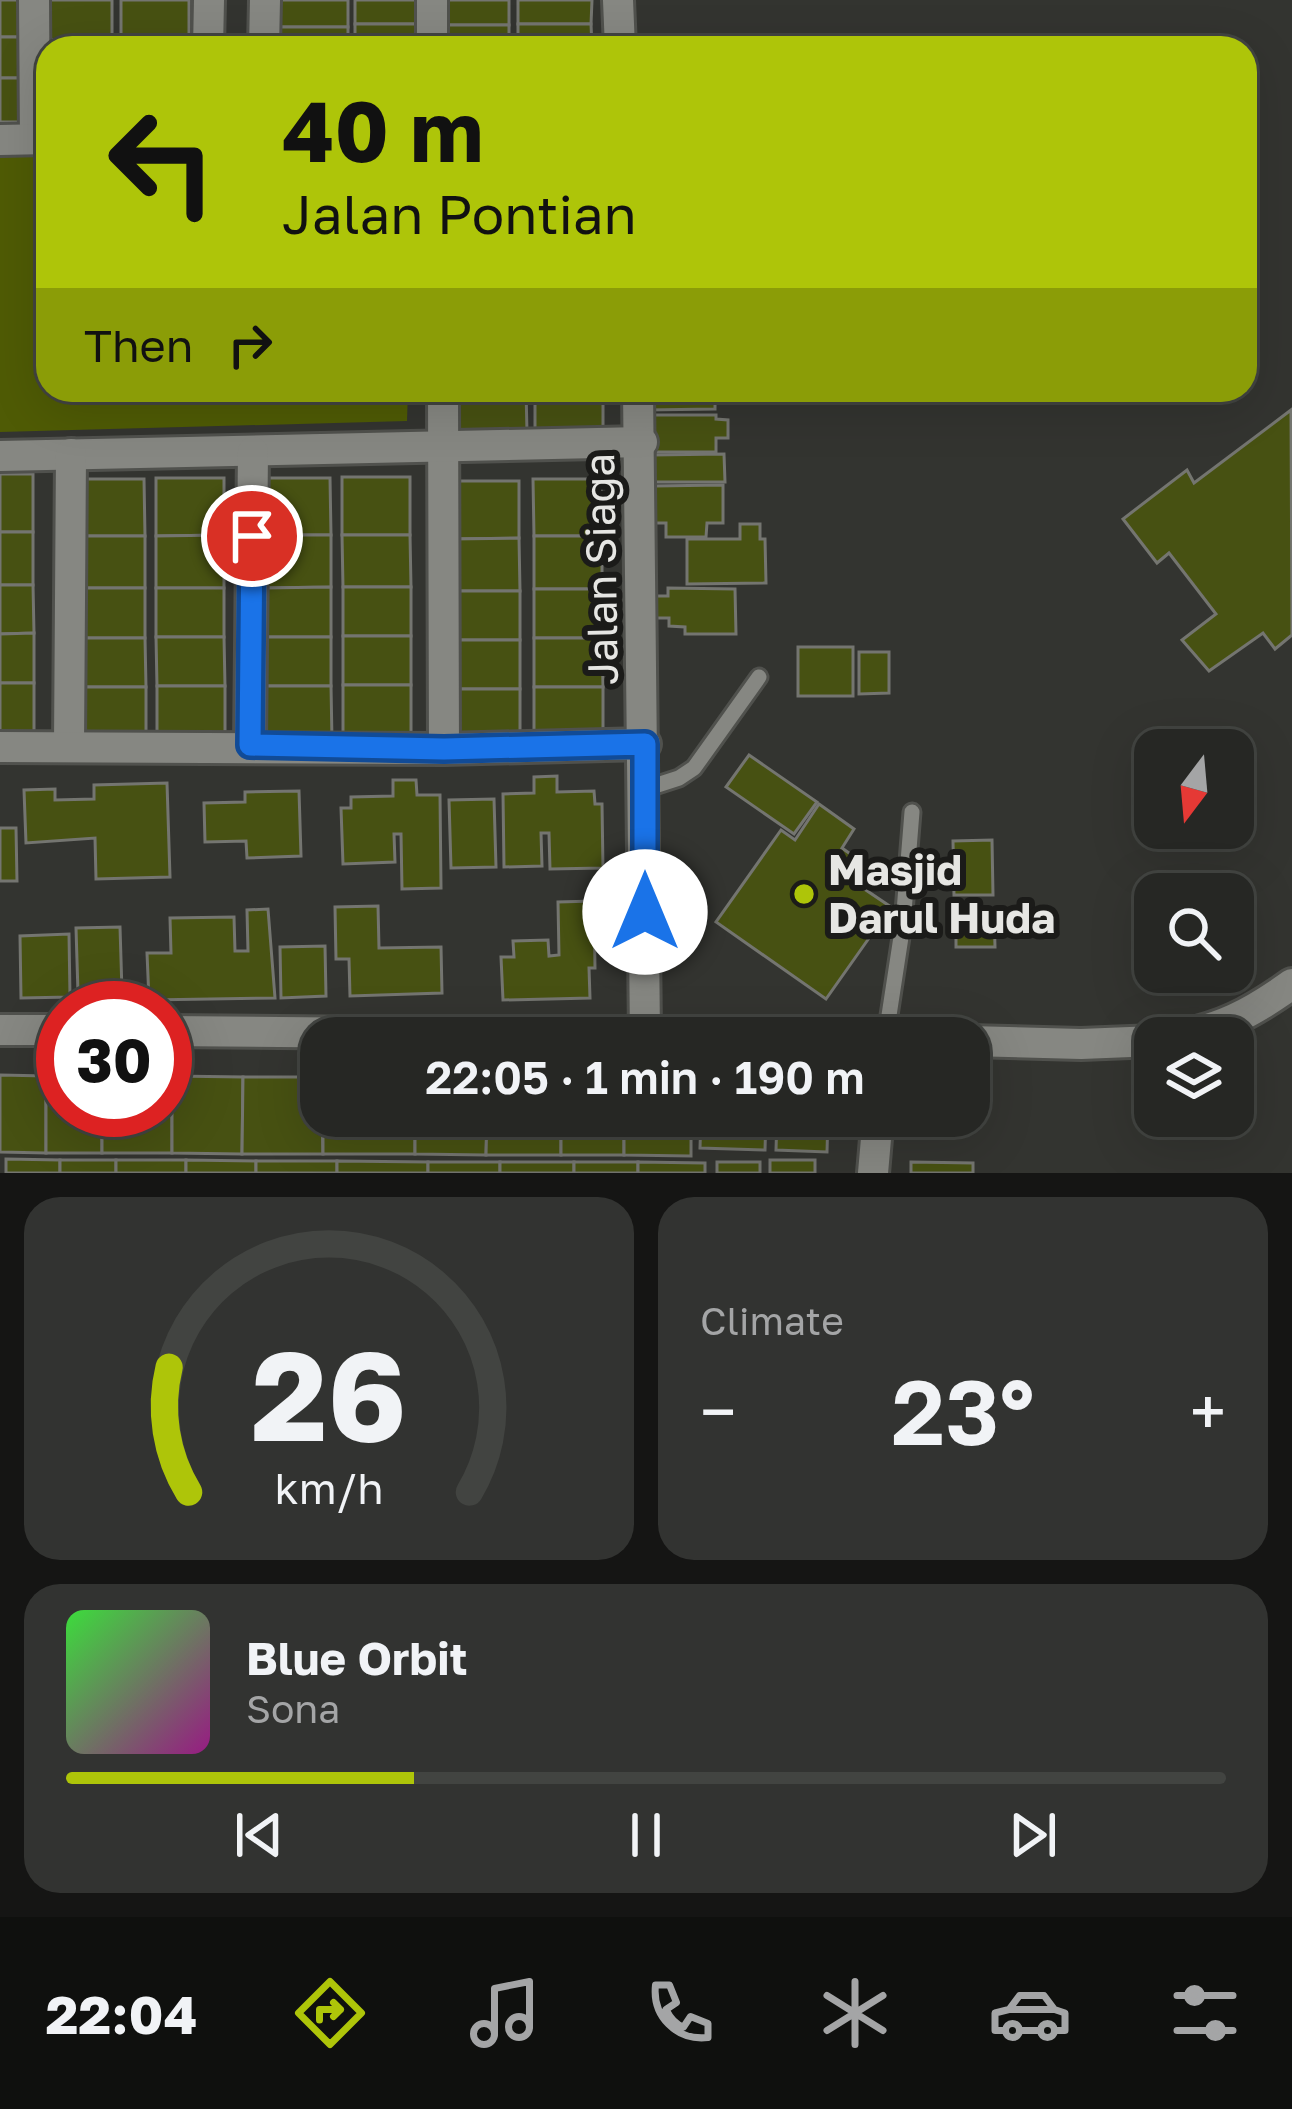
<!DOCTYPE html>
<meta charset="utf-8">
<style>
body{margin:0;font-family:"Golos Text",sans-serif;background:#323331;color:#f1f3f6;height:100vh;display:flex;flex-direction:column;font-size:45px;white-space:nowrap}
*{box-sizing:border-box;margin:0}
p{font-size:39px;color:#a4a5a6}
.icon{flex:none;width:66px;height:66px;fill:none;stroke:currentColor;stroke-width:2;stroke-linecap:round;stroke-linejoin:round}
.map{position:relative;height:1173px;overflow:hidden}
.panel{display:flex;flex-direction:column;gap:24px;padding:24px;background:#151514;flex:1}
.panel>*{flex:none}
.banner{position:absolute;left:36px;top:36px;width:1221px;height:366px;border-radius:36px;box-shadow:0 12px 48px #0002,0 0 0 3px #424441;background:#aec509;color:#111;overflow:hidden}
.needle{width:78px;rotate:196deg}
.controls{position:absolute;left:1134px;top:729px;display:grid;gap:24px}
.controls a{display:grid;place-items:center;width:120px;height:120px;border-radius:24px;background:#262724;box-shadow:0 12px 48px #0002,0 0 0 3px #424441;font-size:60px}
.speed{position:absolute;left:36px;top:981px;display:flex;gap:24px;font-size:60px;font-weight:700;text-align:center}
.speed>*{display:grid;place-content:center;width:156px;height:156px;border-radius:50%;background:#262724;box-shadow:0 12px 48px #0002,0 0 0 3px #424441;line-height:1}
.speed .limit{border:18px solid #d22;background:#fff;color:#111}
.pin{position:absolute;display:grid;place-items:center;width:102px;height:102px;color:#fff;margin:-51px;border:6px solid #fff;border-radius:50%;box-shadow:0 3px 12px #0007}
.me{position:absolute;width:132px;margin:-66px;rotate:0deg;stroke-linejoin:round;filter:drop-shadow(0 0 9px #0008)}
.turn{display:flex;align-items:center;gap:42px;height:252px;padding:0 48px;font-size:54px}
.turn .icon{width:156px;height:156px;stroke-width:2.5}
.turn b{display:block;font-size:84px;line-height:102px}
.then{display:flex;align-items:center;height:114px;padding:0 48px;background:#0003;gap:24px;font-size:45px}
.big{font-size:90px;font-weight:600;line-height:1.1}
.panel .card{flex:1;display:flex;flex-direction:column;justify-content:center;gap:18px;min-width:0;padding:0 42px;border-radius:36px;background:#323331}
.panel .dial{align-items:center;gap:0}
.dial svg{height:312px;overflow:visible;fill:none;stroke:#424441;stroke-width:7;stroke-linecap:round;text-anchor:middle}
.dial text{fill:#f1f3f6;stroke:none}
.song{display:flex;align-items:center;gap:36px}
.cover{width:144px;height:144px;border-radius:18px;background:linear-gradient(135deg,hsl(120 70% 55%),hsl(310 70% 35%))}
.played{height:12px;border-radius:6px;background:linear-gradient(90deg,#aec509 30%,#424441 30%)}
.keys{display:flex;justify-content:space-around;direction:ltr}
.heat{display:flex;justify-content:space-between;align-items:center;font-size:66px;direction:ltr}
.panel .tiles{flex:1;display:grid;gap:24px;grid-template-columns:1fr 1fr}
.card:last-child{grid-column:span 2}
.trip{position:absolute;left:300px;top:1017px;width:690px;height:120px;border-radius:36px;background:#262724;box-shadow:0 12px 48px #0002,0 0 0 3px #424441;font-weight:600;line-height:120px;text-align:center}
.tabs{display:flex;height:192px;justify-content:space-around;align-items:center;background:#0f100e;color:#a4a5a6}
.tabs .icon{width:84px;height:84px}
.tabs .active{color:#aec509}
.tabs b{font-size:54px;color:#f1f3f6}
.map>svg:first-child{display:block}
</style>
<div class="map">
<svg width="1292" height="1173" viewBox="0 0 1292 1173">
<rect width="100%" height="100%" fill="#333430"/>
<!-- green -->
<path fill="#4f5b05" d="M48 156V390H408L407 421 0 432V157Z"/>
<!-- building -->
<g fill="#475112" stroke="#747570" stroke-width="3">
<rect x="0" y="0" width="29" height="37"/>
<path d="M43 0H112V39L44 40Z"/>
<rect x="121" y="0" width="68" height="38"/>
<path d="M274 0H348V27H275Z"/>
<rect x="355" y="0" width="74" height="24"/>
<rect x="435" y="0" width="74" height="25"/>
<path d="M518 0H592L591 24H518Z"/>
<rect x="355" y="24" width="74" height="24"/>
<path d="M518 24H591L592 48H518Z"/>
<path d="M435 25H509V48H436Z"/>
<rect x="275" y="27" width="73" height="21"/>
<path d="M634 35 718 36 717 48H634Z"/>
<rect x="0" y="37" width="29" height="41"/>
<rect x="121" y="38" width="68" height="10"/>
<path d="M112 39V48H48L44 40Z"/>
<rect x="0" y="78" width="29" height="44"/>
<path d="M458 390H526L527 432H458Z"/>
<rect x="535" y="390" width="68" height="44"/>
<path d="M645 390H715V409L645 410Z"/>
<path d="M1291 410 1292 635 1275 649 1263 633 1209 671 1182 640 1216 614 1169 553 1157 563 1123 519 1187 470 1194 483Z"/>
<path d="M647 415H716V419L728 420V438H716V452H647Z"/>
<path d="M724 454 725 482H653L652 455Z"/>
<rect x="0" y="474" width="33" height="58"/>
<rect x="342" y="477" width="68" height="58"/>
<path d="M156 478H224V535L156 536Z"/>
<path d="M263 478H330L331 535H263Z"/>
<path d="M76 479H144L145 536H77Z"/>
<path d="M533 479H601L602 536H534Z"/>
<path d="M451 481H519V538L451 539Z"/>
<path d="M723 485V523H707L706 537H666V523H655L654 486Z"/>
<path d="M740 524H760V539H765L766 583 687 584V539H740Z"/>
<rect x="0" y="532" width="33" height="53"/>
<path d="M224 535V588H156V536Z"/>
<path d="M263 535H331V587L263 588Z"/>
<path d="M342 535H410L411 587H343Z"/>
<rect x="77" y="536" width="68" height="52"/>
<rect x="534" y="536" width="68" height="53"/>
<path d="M519 538 520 591H452L451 539Z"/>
<path d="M0 585H33L34 633 0 634Z"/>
<path d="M331 587V637H263V588Z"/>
<rect x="343" y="587" width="68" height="49"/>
<rect x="77" y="588" width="68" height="50"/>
<rect x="156" y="588" width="68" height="49"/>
<path d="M668 588 735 589 736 634H685V627L669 626V618H649V596H668Z"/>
<rect x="534" y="589" width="68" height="49"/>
<rect x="452" y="591" width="68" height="49"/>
<path d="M34 633V683H0V634Z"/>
<rect x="343" y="636" width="68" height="49"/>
<path d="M156 637H224L225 686H157Z"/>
<rect x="263" y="637" width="68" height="49"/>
<path d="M77 638H145L146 687H77Z"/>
<path d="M534 638H602L603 687H534Z"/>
<rect x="452" y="640" width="68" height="49"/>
<rect x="798" y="647" width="55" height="49"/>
<path d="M859 652H889V693L859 694Z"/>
<rect x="0" y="683" width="34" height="54"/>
<rect x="343" y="685" width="68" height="55"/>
<path d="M157 686H225V740L157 741Z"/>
<path d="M263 686H331L332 740H264Z"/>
<rect x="77" y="687" width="69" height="54"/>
<path d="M534 687H603V742L534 741Z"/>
<rect x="452" y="689" width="68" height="55"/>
<path d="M749 755 817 802 794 834 726 787Z"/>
<path d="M557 776V792L594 791 595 804H602L603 868 550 869 549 833H541L542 866 504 867 503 794 534 793V777Z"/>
<path d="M393 780H416L417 795H440L441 888 402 889 401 834H394L395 862 343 864 341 808H351V797L393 796Z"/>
<path d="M167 783 170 877 96 879 95 838 26 843 24 790 55 789V800L94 799V785Z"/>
<path d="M299 791 301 856 247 858 246 841 205 842 204 803 245 802V792Z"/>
<path d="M494 799 496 867 451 868 449 800Z"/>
<path d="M819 804 854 829 842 848 866 865 854 882 891 907 826 999 716 922 781 830 795 840Z"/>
<path d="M0 828H16L17 881H0Z"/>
<path d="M992 840 993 895H954L953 841Z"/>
<path d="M594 901 595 968H589L590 998 503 1000 501 957H514L513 941 548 940 549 956 559 955 558 902Z"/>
<path d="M378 906 379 948 441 947 442 993 350 996 349 959H336L335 907Z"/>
<path d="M268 909 275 998 149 1000 147 953H171L170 918 234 917 235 951H248L247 910Z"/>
<path d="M994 910 995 947H956V911Z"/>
<path d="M120 927 122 992 78 993 76 928Z"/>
<path d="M69 934 70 997 21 998 20 936Z"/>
<path d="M325 946 326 996 281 998 280 947Z"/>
<path d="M0 1075 46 1076V1153L0 1152Z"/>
<path d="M46 1076H63V1110H102V1153H46Z"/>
<path d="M165 1076H172V1153H102V1110H165Z"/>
<path d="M172 1076 243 1077 242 1154 172 1153Z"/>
<path d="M243 1077H321L323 1154H242Z"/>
<rect x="323" y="1116" width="92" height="38"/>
<path d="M415 1116H487L486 1155 415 1154Z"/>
<path d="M487 1116H561V1155H486Z"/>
<rect x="561" y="1116" width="63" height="39"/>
<path d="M624 1116H691V1156L624 1155Z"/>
<path d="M701 1116H766L765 1150 700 1148Z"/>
<path d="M777 1116H828L827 1152 776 1150Z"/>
<path d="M6 1159 60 1160V1173H6Z"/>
<rect x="60" y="1160" width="56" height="13"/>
<rect x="116" y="1160" width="70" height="13"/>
<path d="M186 1160 256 1161V1173H186Z"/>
<rect x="770" y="1160" width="45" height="13"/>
<rect x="256" y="1161" width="81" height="12"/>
<path d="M337 1161 428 1162V1173H337Z"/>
<rect x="428" y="1162" width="72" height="11"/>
<rect x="500" y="1162" width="74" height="11"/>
<rect x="574" y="1162" width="64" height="11"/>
<path d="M638 1162 705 1163V1173H638Z"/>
<rect x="717" y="1162" width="43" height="11"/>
<path d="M911 1162 973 1163V1173H911Z"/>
</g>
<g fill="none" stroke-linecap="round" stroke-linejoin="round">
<!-- lane casing -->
<g stroke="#50514d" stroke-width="21">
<g id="lane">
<path d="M645 789 679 778 694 768 759 677"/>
<path d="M886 1035 903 924 912 812"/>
</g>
</g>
<!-- street casing -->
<g stroke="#50514d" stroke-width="36">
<g id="street">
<path d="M34 0 35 139"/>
<path d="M618 0 620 48"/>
<path d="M208 48 209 0"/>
<path d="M264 48 265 0"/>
<path d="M432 48V0"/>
<path d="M0 140 48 139"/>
<path d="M443 390 444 749"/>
<path d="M638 390 645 1035"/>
<path d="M0 456 642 442"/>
<path d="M250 745 253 452"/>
<path d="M69 746 71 454"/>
<path d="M0 747 444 749 645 744"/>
<path d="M0 1030H63"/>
<path d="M165 1031 928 1038"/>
<path d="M1170 1038C1221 1029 1250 1014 1292 984"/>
<path d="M969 1041 1081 1044 1155 1041"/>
<path d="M873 1173 878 1116"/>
</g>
</g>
<!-- lane -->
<use href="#lane" stroke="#868782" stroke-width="15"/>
<!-- street -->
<use href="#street" stroke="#868782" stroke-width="30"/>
</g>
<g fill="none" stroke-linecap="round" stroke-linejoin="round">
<!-- route casing -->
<g stroke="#114b97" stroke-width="30">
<path id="route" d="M252 536 250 745 444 749 645 744V912"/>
</g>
<!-- route -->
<use href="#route" stroke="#1a73e8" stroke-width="21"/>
</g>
<!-- markers -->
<circle fill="#aec509" stroke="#1b1b19" stroke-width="4.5" cx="804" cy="894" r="12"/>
<g text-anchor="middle" stroke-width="12" stroke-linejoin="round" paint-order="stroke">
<!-- street labels -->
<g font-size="42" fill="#e6e6e3" stroke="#1b1b19">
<text transform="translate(601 569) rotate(-91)" y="15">Jalan Siaga</text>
</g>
<!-- poi labels -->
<g font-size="42" font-weight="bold" fill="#e6e6e3" stroke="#1b1b19" text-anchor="start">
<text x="828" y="885">Masjid<tspan x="828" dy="48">Darul Huda</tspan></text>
</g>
</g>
</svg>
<div class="controls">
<a><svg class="needle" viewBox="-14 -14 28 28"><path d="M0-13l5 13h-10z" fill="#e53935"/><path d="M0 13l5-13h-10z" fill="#a4a5a6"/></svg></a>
<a><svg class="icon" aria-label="search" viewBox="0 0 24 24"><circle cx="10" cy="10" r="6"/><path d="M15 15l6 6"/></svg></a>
<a><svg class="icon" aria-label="layers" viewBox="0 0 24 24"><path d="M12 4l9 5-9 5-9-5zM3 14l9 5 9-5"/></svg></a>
</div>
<div class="speed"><div class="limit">30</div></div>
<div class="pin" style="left:252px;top:536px;background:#d93025"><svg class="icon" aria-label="arrive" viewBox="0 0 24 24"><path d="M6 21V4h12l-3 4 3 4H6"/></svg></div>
<svg class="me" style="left:645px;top:912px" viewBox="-20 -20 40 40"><circle r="19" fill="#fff"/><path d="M0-13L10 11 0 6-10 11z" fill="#1a73e8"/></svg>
<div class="trip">22:05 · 1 min · 190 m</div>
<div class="banner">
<div class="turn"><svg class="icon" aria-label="left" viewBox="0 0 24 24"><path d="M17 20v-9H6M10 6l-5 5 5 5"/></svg><div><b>40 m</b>Jalan Pontian</div></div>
<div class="then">Then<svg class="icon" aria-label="right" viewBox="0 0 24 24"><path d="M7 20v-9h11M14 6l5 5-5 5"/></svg></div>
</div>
</div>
<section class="panel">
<div class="tiles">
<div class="card dial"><svg viewBox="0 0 100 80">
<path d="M14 69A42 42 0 1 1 86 69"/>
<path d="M14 69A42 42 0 0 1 9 37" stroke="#aec509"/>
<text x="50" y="56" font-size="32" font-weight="700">26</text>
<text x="50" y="72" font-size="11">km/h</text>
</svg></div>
<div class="card"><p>Climate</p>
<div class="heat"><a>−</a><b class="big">23°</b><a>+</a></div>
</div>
<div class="card">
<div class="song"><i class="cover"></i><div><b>Blue Orbit</b><p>Sona</p></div></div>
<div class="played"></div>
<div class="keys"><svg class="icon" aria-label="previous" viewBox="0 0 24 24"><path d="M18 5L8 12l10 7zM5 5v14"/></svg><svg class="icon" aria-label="pause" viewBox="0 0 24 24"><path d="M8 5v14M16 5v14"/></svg><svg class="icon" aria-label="next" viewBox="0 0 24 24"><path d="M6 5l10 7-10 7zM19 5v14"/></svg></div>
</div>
</div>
</section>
<nav class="tabs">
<b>22:04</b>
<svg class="icon active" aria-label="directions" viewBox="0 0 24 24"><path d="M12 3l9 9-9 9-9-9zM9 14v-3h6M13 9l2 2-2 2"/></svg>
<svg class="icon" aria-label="music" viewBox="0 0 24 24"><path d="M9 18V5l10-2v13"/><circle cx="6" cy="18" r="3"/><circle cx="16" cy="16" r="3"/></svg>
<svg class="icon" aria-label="phone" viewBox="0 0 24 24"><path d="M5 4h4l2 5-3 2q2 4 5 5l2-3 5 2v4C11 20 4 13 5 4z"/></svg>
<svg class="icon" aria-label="climate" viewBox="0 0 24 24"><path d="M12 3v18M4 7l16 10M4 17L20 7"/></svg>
<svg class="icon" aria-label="car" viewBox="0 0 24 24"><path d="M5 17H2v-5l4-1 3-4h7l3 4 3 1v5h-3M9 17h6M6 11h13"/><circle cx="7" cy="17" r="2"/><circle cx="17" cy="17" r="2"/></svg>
<svg class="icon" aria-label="filters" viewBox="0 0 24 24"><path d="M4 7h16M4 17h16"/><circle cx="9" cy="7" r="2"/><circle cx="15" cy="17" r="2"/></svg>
</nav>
